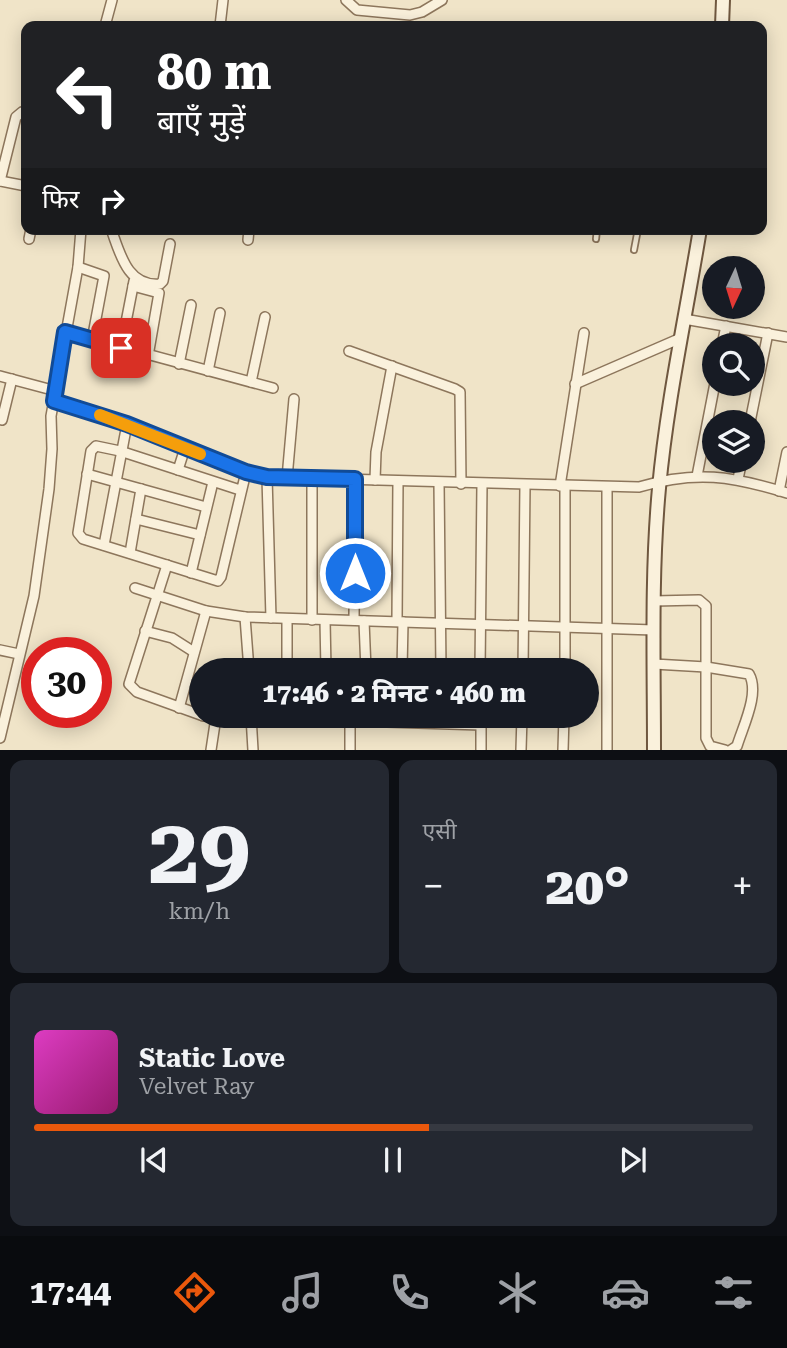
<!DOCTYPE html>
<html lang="hi">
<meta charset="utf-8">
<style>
body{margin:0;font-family:"Roboto Serif","Noto Sans Devanagari",serif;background:#242831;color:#f1f3f6;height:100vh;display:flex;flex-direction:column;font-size:26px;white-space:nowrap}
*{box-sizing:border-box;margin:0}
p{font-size:23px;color:#9ea1a6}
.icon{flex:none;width:38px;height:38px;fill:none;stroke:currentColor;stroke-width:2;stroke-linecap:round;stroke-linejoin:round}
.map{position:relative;height:750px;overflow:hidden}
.sheet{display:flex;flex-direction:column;gap:10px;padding:10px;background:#0d0f14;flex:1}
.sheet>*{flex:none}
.top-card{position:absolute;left:21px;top:21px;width:746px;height:214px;border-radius:14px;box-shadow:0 4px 18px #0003;background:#202124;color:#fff;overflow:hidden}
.needle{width:46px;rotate:184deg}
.tools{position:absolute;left:702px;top:256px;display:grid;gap:14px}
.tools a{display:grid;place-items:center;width:63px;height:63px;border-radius:50%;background:#171b24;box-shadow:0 4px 18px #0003;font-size:35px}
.speed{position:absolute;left:21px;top:637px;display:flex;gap:14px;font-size:35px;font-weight:700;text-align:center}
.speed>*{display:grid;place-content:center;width:91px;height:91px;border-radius:50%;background:#171b24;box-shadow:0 4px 18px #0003;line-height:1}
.speed .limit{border:10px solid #d22;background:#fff;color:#111}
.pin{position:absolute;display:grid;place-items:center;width:60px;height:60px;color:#fff;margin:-30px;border-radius:14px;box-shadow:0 4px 10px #0006}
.me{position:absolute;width:77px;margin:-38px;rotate:0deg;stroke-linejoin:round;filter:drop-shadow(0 0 5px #0008)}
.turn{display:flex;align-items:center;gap:24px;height:147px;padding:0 21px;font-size:32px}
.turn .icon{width:91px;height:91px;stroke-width:2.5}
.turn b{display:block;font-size:49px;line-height:60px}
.then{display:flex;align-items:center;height:66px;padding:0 21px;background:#0003;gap:14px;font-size:26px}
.big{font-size:52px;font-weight:800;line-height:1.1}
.sheet .tile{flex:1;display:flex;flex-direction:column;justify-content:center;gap:10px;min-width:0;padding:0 24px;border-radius:14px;background:#242831}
.sheet .dial{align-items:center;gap:0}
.dial b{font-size:91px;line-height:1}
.song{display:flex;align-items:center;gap:21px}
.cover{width:84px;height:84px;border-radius:10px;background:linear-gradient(135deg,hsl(310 70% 55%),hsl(320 70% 35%))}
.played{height:7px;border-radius:4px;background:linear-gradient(90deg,#ea580c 55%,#363941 55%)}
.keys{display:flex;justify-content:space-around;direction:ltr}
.heat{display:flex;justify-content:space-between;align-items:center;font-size:38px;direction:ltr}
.sheet .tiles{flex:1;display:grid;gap:10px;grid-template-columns:1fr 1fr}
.tile:last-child{grid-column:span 2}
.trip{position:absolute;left:189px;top:658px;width:410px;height:70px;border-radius:35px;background:#171b24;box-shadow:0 4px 18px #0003;font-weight:800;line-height:70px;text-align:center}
.menu{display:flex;height:112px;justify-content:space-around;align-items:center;background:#090b0e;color:#9ea1a6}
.menu .icon{width:49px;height:49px}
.menu .selected{color:#ea580c}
.menu b{font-size:32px;color:#f1f3f6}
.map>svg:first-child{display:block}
</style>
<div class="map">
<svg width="787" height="750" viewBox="0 0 787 750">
<rect width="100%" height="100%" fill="#f0e4c8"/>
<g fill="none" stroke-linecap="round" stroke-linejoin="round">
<!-- lane casing -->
<g stroke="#8d765c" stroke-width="8">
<g id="lane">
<path d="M596 239 597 229"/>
<path d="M634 250 638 229"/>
</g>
</g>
<!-- street casing -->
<g stroke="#8d765c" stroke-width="12">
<g id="street">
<path d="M346 0 357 10 410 15 422 12 442 0"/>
<path d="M105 26 112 0"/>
<path d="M220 26 223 0"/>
<path d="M0 181 16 117 22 112 26 113"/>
<path d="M0 181 26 186"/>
<path d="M111 229C120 253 127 287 160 284L163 281 170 244"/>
<path d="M29 239 31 229"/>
<path d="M248 240 249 229"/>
<path d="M78 267 104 276 92 340"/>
<path d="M133 286 159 293 148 356"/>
<path d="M684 319 787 337"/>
<path d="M65 332 273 388"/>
<path d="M722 345 726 326"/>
<path d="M121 348 134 281"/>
<path d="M349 351 455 389 460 392 461 484"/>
<path d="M179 364 191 305"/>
<path d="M208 371 220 313"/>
<path d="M0 376 56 391"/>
<path d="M251 382 265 317"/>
<path d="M575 384 681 338"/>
<path d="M54 401 127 424 246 472 267 477 639 487C696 470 732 476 787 493"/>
<path d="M2 420 12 379"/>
<path d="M750 422 768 333"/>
<path d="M178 470 185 448"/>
<path d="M87 474 206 507"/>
<path d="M697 476 715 383"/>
<path d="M267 477 271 618"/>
<path d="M287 478 294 399"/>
<path d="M312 478V620"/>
<path d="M738 479 742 460"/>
<path d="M375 480 376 452 392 366"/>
<path d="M439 483 441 670"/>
<path d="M560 486 584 333"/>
<path d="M240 490 120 451 96 446 91 451 78 533 83 539 218 581 221 577 246 472"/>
<path d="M779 491 787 452"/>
<path d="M136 519 200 535"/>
<path d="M104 545 127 424"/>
<path d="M130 553 141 489"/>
<path d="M167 565 129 684 137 692 201 715"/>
<path d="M191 573 213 482"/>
<path d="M135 588 206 611 245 617 654 630"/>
<path d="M654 601 699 600 706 606V738L710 746 725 750"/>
<path d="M245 617 249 670"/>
<path d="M287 619V670"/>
<path d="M325 620 326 670"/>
<path d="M354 620 355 479"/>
<path d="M364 621 366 670"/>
<path d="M397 621 398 481"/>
<path d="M145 631 172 638 194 652"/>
<path d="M0 650 19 654"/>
<path d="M654 664 706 667 749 674C760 693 743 726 737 746L731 750"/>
<path d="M402 670 403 622"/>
<path d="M480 670 482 484"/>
<path d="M523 670 525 485"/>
<path d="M565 670V486"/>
<path d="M179 708 206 611"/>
<path d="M203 716 481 725"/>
<path d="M251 716 253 750"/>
<path d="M481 716V750"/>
<path d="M350 721V750"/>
<path d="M0 738 34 596 49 489 52 449 51 416 78 267 81 229"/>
<path d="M211 750 216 717"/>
<path d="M521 750 522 716"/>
<path d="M563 750 564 716"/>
<path d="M607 750V487"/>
</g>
</g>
<!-- secondary casing -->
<g stroke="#6f573f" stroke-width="16">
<g id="secondary">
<path d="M722 26 723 0"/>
<path d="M654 750C654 662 651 575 659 488 667 401 686 315 700 229"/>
</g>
</g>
<!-- lane -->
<use href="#lane" stroke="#faf1dc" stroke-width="4.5"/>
<!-- street -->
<use href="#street" stroke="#faf1dc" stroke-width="9"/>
<!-- secondary -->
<use href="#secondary" stroke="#faf1dc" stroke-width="12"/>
</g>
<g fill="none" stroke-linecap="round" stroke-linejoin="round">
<!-- route casing -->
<g stroke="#114b97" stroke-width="18">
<path id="route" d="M121 348 65 332 54 401 127 424 246 472 267 477 355 479V573"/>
</g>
<!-- route -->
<use href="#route" stroke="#1a73e8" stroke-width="12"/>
<!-- slow -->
<path stroke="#f59e0b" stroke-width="12" d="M100 415 200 454"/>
</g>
</svg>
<div class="tools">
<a><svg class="needle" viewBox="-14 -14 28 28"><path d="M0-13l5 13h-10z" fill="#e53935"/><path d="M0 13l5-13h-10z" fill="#9ea1a6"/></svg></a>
<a><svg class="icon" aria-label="search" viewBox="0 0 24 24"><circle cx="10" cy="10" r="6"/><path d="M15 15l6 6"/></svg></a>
<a><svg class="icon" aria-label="layers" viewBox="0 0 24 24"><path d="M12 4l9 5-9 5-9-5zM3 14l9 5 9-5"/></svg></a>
</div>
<div class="speed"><div class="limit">30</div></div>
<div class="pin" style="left:121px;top:348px;background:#d93025"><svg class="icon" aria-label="arrive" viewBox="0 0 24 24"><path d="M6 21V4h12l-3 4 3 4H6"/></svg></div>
<svg class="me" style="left:355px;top:573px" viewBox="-20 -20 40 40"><circle r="17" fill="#1a73e8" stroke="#fff" stroke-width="3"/><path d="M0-11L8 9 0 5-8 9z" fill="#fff"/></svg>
<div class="trip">17:46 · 2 मिनट · 460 m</div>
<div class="top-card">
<div class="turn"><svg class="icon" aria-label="left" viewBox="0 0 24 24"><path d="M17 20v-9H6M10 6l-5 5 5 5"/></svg><div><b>80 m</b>बाएँ मुड़ें</div></div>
<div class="then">फिर<svg class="icon" aria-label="right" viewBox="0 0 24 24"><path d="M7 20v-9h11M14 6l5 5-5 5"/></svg></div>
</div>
</div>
<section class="sheet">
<div class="tiles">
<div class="tile dial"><b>29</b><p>km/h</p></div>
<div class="tile"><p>एसी</p>
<div class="heat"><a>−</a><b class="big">20°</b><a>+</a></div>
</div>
<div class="tile">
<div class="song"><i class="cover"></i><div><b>Static Love</b><p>Velvet Ray</p></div></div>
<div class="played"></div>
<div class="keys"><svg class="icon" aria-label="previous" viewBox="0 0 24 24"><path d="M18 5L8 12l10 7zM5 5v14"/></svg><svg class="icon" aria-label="pause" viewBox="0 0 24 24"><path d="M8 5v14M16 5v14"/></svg><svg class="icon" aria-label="next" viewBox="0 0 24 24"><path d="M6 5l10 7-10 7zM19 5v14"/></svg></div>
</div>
</div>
</section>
<nav class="menu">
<b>17:44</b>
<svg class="icon selected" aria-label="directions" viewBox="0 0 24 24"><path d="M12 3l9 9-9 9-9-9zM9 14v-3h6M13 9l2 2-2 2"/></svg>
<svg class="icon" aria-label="music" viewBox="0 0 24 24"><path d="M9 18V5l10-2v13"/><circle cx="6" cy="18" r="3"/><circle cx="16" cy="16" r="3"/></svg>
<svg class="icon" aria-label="phone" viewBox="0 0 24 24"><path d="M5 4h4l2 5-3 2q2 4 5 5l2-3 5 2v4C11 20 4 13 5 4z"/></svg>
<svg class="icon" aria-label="climate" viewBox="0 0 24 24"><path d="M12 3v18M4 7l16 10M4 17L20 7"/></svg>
<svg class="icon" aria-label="car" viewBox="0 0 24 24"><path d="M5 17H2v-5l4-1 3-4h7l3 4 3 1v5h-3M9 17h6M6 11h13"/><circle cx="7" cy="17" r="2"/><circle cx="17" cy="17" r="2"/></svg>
<svg class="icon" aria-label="filters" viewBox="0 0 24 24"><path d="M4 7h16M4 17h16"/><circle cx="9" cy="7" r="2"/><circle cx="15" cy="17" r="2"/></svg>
</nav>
